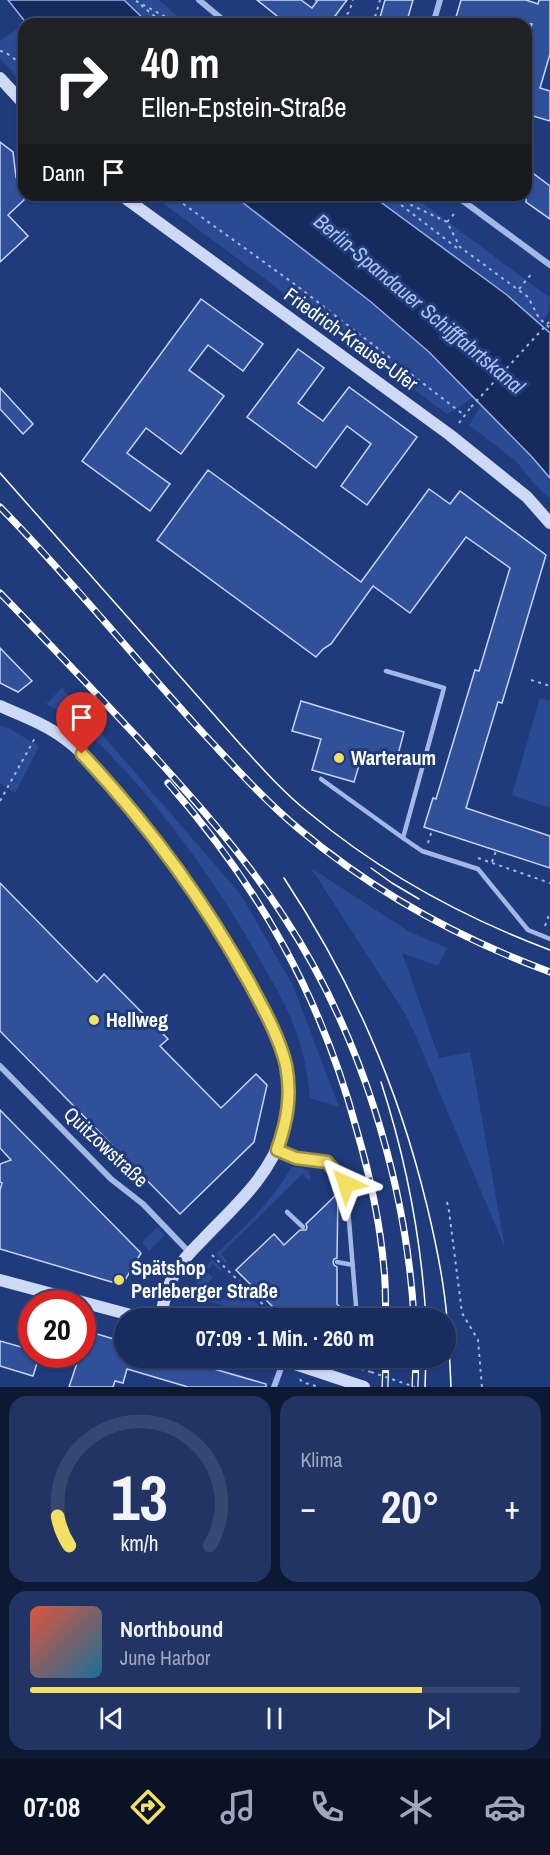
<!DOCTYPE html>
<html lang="de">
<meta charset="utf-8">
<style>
body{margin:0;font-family:"Archivo Narrow",sans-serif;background:#213463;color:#f1f3f6;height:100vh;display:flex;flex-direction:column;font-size:22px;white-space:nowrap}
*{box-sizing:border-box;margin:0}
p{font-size:20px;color:#9fa7bc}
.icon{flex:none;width:33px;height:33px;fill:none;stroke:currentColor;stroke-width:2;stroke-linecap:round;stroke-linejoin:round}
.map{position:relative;height:1387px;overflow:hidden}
.sheet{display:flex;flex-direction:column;gap:9px;padding:9px;background:#0d1833;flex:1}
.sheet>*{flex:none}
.guide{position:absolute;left:18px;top:18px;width:514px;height:183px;border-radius:18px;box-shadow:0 2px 4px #0004,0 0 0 2px #364872;background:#202124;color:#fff;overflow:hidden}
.speed{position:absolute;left:18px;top:1290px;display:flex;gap:12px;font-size:30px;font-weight:700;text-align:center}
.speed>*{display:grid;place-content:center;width:78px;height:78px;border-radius:50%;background:#182c5d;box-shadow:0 2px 4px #0004,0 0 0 2px #364872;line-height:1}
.speed .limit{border:9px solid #d22;background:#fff;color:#111}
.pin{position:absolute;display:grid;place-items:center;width:51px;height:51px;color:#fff;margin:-62px -26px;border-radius:50% 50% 50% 0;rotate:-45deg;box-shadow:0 0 6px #0007}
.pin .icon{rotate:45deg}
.me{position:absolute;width:66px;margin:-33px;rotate:318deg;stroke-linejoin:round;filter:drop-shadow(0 0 4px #0008)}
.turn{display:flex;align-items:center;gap:21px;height:126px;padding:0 24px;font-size:27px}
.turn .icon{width:78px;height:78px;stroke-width:2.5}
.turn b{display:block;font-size:42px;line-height:51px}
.then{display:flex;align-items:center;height:57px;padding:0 24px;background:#0003;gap:12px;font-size:22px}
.big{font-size:45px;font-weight:700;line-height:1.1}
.sheet .card{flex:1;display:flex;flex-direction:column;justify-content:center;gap:9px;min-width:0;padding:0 21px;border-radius:18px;background:#213463}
.sheet .dial{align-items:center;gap:0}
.dial svg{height:156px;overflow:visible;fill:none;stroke:#364872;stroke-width:7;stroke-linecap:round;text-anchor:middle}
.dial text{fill:#f1f3f6;stroke:none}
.song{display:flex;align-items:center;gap:18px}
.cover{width:72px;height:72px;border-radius:9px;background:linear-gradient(135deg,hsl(10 70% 55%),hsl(200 70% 35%))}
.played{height:6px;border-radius:3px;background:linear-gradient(90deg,#f3df64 80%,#364872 80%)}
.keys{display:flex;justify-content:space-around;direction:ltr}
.heat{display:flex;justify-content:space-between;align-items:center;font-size:33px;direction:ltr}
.sheet .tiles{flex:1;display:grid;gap:9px;grid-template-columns:1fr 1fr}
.card:last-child{grid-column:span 2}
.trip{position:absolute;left:114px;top:1308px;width:342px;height:60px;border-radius:30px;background:#182c5d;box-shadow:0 2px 4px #0004,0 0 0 2px #364872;font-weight:700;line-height:60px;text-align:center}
.dock{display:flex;height:96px;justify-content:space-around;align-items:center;background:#0a1225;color:#9fa7bc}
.dock .icon{width:42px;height:42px}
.dock .current{color:#f3df64}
.dock b{font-size:27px;color:#f1f3f6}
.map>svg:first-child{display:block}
</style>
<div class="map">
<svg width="550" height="1387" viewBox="0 0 550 1387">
<rect width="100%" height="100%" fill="#203b7c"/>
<!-- green -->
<g fill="#2a4b94">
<path d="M124 0H159L186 24H149Z"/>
<path d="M24 24V84L0 58V41Z"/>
<path d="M152 195H233L371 302 429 352 473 397 458 408 447 414Z"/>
<path d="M371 195H412L550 298C550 309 548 315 541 324L507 295Z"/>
<path d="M481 405 532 457 550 478V499L532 481 517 462 469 425Z"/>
<path d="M62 688 241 895 293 986 339 1107 310 1098C308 1073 303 1049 294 1026 283 997 265 969 249 941 217 886 180 834 138 785 110 754 83 723 46 704Z"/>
<path d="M540 698 550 701V808L512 795Z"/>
<path d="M0 726 10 729 39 746 15 793 0 783Z"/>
<path d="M311 868 408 931 447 948 438 966 402 953 439 1058 470 1052 505 1248 415 1034 404 1012Z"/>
<path d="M291 1167C301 1168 311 1167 310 1179L309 1181 303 1174 300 1176 221 1254 227 1261 225 1263 216 1254C243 1227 273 1202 291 1167Z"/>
<path d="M157 1227 165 1235 149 1251 142 1242Z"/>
<path d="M212 1259 222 1269 220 1271 213 1264 206 1271 213 1278 208 1283 224 1300 239 1285 260 1307 261 1317 192 1296 200 1276Z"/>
</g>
<!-- water -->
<g fill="#162a5c" stroke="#97b1e8" stroke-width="1.5">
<path d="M8 0H124L149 24H27Z"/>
<path d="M233 195H371L507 295 550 333V478L532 457 429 352 371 302Z"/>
</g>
<!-- building -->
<g fill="#30509a" stroke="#c7d5f5" stroke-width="1.5">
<path d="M257 0H301L312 8 318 0H347L329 24H287Z"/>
<path d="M385 0H413L406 24H378Z"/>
<path d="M461 0H526L538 4 539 0H550V54L540 88 550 91V121L526 114V41L532 24H501L483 18 481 24H454Z"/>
<path d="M0 142 13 152 16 177 24 170V200L8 215 28 236 0 262Z"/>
<path d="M526 168 550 186V219L526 202Z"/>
<path d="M201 299 263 344 243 371 208 345 189 370 224 396 181 454 146 428 127 453 170 484 150 511 82 461Z"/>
<path d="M298 349 324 368 298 403 323 421 349 387 417 437 367 505 341 486 371 444 347 426 316 468 247 417Z"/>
<path d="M0 388 33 424 23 434 0 409Z"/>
<path d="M208 470 361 582 429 489 450 504 460 491 546 555 502 703 498 702 466 808 550 836V868L424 827 433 798 436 799 475 670 479 671 510 568 466 537 410 613 373 586 331 644 323 649 316 657 157 540Z"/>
<path d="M0 648 32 681 18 692 0 683Z"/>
<path d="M301 701 404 732 396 762 363 752 354 782 312 770 321 739 292 731Z"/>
<path d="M0 883 97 982 104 974 168 1039 160 1046 221 1108 256 1074 267 1085 254 1142 180 1214 0 1031Z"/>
<path d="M0 1110 141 1253 122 1285 0 1249V1190L2 1183 0 1182V1164L11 1160 0 1148Z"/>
<path d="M338 1193 337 1258 334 1259 333 1262 334 1265 337 1267V1304L351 1318H284L236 1270 274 1234 284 1245 300 1230H306L307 1227 306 1224Z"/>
<path d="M87 1331 124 1342V1358H176L266 1384V1387H188L127 1369 123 1383 115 1381 113 1387H69L80 1354H82V1346Z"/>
<path d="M0 1341 32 1350V1354H40L33 1376 0 1366Z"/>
</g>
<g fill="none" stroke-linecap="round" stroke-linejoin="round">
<!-- path -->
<g stroke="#a3b8e6" stroke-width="2" stroke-dasharray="3 4.5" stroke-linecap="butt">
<path d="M315 0 317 1"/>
<path d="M136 1 179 24"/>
<path d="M141 5 164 24"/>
<path d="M336 16 343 22 344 24"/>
<path d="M342 20 349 12 353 0"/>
<path d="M195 24 196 23"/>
<path d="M270 24 277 15"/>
<path d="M373 24 380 0"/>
<path d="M0 51 5 52 24 66"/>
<path d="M171 195 293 283 464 415"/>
<path d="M390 195 392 198 457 248 459 247"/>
<path d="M390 195 447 222"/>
<path d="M454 214 447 222 460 247 528 297 539 318 550 328"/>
<path d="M519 289 532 273"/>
<path d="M459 423 471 407"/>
<path d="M531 680 550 686"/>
<path d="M0 801 35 738"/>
<path d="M428 843 432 830"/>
<path d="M478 858 550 883"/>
<path d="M492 862 497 848"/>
<path d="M545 926 550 912"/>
<path d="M447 1202 449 1211 462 1313 478 1340 482 1387"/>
<path d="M212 1255 277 1318"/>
<path d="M325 1358 371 1372"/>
<path d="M233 1370 235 1366"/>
<path d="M300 1379 302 1382 319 1387"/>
</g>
<!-- lane -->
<g stroke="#a3b8e6" stroke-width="4.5">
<path d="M386 671 444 688 403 838 422 851 478 869 528 930 550 939"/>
<path d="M321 779 403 838"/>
<path d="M277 1150 296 1158 327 1162 346 1184 357 1318"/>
<path d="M287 1212 303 1227"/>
<path d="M337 1262 353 1265"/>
</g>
<!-- street -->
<g stroke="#a3b8e6" stroke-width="6">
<path d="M199 0 228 24"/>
<path d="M433 24 440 0"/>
<path d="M455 195 550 265"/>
<path d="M0 1066 111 1179 143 1204 190 1253"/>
<path d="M274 1387 284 1360"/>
</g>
<!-- secondary -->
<g stroke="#cdd9f5" stroke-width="12">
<path d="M0 78 24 104"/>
<path d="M121 195 450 435 527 497 550 523"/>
<path d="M0 706C22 716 45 724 65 739 88 756 109 782 127 804 173 859 213 917 248 979 260 1001 273 1025 281 1049 290 1076 291 1106 283 1133 269 1176 238 1203 208 1234 198 1245 186 1255 178 1268 168 1283 164 1301 160 1318"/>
<path d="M0 1280 142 1318"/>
<path d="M277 1358 364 1387"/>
</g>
<!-- tram -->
<g stroke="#fff" stroke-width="1.5">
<path d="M0 473 240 744C261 767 283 792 308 812 380 872 462 917 550 950"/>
<path d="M371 868 392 883 419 899"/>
<path d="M284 878C352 981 398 1086 427 1206 436 1243 444 1281 447 1319 449 1341 450 1364 451 1387"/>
<path d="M381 1082C406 1159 421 1237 426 1318"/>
<path d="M425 1387 426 1358"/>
</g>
<!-- rail casing -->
<g stroke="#fff" stroke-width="7">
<g id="rail">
<path d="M0 507C71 579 135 659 203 733 234 766 264 800 299 829 374 892 458 938 550 972"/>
<path d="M0 593C47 641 92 689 138 738 190 795 242 852 284 917 360 1032 406 1181 414 1318"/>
<path d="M168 783C260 888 321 996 357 1131 370 1176 380 1222 384 1269 386 1285 385 1302 386 1318"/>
<path d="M385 1387 386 1358"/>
<path d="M415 1387 416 1358"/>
</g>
</g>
<!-- rail -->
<use href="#rail" stroke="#203b7c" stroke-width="4.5" stroke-dasharray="14" stroke-linecap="butt"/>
<!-- path-bridge -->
<g stroke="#a3b8e6" stroke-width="2" stroke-dasharray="3 4.5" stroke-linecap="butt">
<path d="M471 407 550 321"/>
<path d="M371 1372 415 1387"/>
</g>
</g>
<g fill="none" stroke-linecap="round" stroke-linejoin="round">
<!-- route casing -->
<g stroke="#9e9141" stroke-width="15">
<path id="route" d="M82 754C147 823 203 899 249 982 263 1008 279 1036 286 1065 292 1095 287 1122 277 1150L296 1158 327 1162 346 1184"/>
</g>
<!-- route -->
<use href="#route" stroke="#f3df64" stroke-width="10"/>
</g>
<!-- markers -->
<g fill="#f3df64" stroke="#203b7c" stroke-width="2">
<circle cx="339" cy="758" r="6"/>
<circle cx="94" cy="1020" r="6"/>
<circle cx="119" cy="1280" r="6"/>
</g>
<g text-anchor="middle" stroke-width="6" stroke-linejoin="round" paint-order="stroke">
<!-- street labels -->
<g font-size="20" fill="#fff" stroke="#203b7c">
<text transform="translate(351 339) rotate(36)" y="7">Friedrich-Krause-Ufer</text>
<text transform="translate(106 1147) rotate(43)" y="7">Quitzowstraße</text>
</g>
<!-- poi labels -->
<g font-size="20" font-weight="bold" fill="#fff" stroke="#203b7c" text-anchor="start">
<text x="351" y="765">Warteraum</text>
<text x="106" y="1027">Hellweg</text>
<text x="131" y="1275">Spätshop<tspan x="131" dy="23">Perleberger Straße</tspan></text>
</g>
<!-- water labels -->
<g font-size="21" font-style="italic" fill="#aec2ee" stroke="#203b7c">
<text transform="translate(419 304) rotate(40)" y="7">Berlin-Spandauer Schifffahrtskanal</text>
</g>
</g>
</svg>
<div class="speed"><div class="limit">20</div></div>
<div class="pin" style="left:82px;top:754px;background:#d93025"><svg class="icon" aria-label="arrive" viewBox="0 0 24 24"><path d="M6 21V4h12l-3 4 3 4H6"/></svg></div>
<svg class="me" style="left:346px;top:1184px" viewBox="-20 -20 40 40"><path d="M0-17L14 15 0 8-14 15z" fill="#f3df64" stroke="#fff" stroke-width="4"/></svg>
<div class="trip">07:09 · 1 Min. · 260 m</div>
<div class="guide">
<div class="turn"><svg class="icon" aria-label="right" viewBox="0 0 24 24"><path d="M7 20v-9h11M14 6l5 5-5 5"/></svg><div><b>40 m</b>Ellen-Epstein-Straße</div></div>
<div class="then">Dann<svg class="icon" aria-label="arrive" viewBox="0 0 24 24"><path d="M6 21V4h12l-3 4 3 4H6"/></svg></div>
</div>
</div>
<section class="sheet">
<div class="tiles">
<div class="card dial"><svg viewBox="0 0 100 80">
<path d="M14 69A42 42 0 1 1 86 69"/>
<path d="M14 69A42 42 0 0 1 8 54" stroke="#f3df64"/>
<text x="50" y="56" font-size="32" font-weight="700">13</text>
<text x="50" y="72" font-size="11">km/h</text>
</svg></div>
<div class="card"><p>Klima</p>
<div class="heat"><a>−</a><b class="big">20°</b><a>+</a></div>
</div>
<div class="card">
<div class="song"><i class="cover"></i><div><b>Northbound</b><p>June Harbor</p></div></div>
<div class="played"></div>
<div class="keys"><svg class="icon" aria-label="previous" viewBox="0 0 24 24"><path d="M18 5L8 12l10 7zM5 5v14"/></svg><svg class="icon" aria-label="pause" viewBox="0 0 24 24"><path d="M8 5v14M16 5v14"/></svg><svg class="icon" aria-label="next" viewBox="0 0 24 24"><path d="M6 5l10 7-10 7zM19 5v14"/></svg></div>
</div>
</div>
</section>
<nav class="dock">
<b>07:08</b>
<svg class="icon current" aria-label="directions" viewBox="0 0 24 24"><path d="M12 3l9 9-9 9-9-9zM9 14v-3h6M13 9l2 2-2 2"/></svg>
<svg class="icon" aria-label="music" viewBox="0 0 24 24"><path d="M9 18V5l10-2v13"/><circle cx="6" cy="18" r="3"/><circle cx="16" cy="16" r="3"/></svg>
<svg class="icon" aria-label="phone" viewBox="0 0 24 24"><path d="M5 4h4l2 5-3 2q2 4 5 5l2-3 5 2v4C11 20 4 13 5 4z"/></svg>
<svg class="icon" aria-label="climate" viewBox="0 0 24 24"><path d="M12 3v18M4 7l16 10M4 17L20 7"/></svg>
<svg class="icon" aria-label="car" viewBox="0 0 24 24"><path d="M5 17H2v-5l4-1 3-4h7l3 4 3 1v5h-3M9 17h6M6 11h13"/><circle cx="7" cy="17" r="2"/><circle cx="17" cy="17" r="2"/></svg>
</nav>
